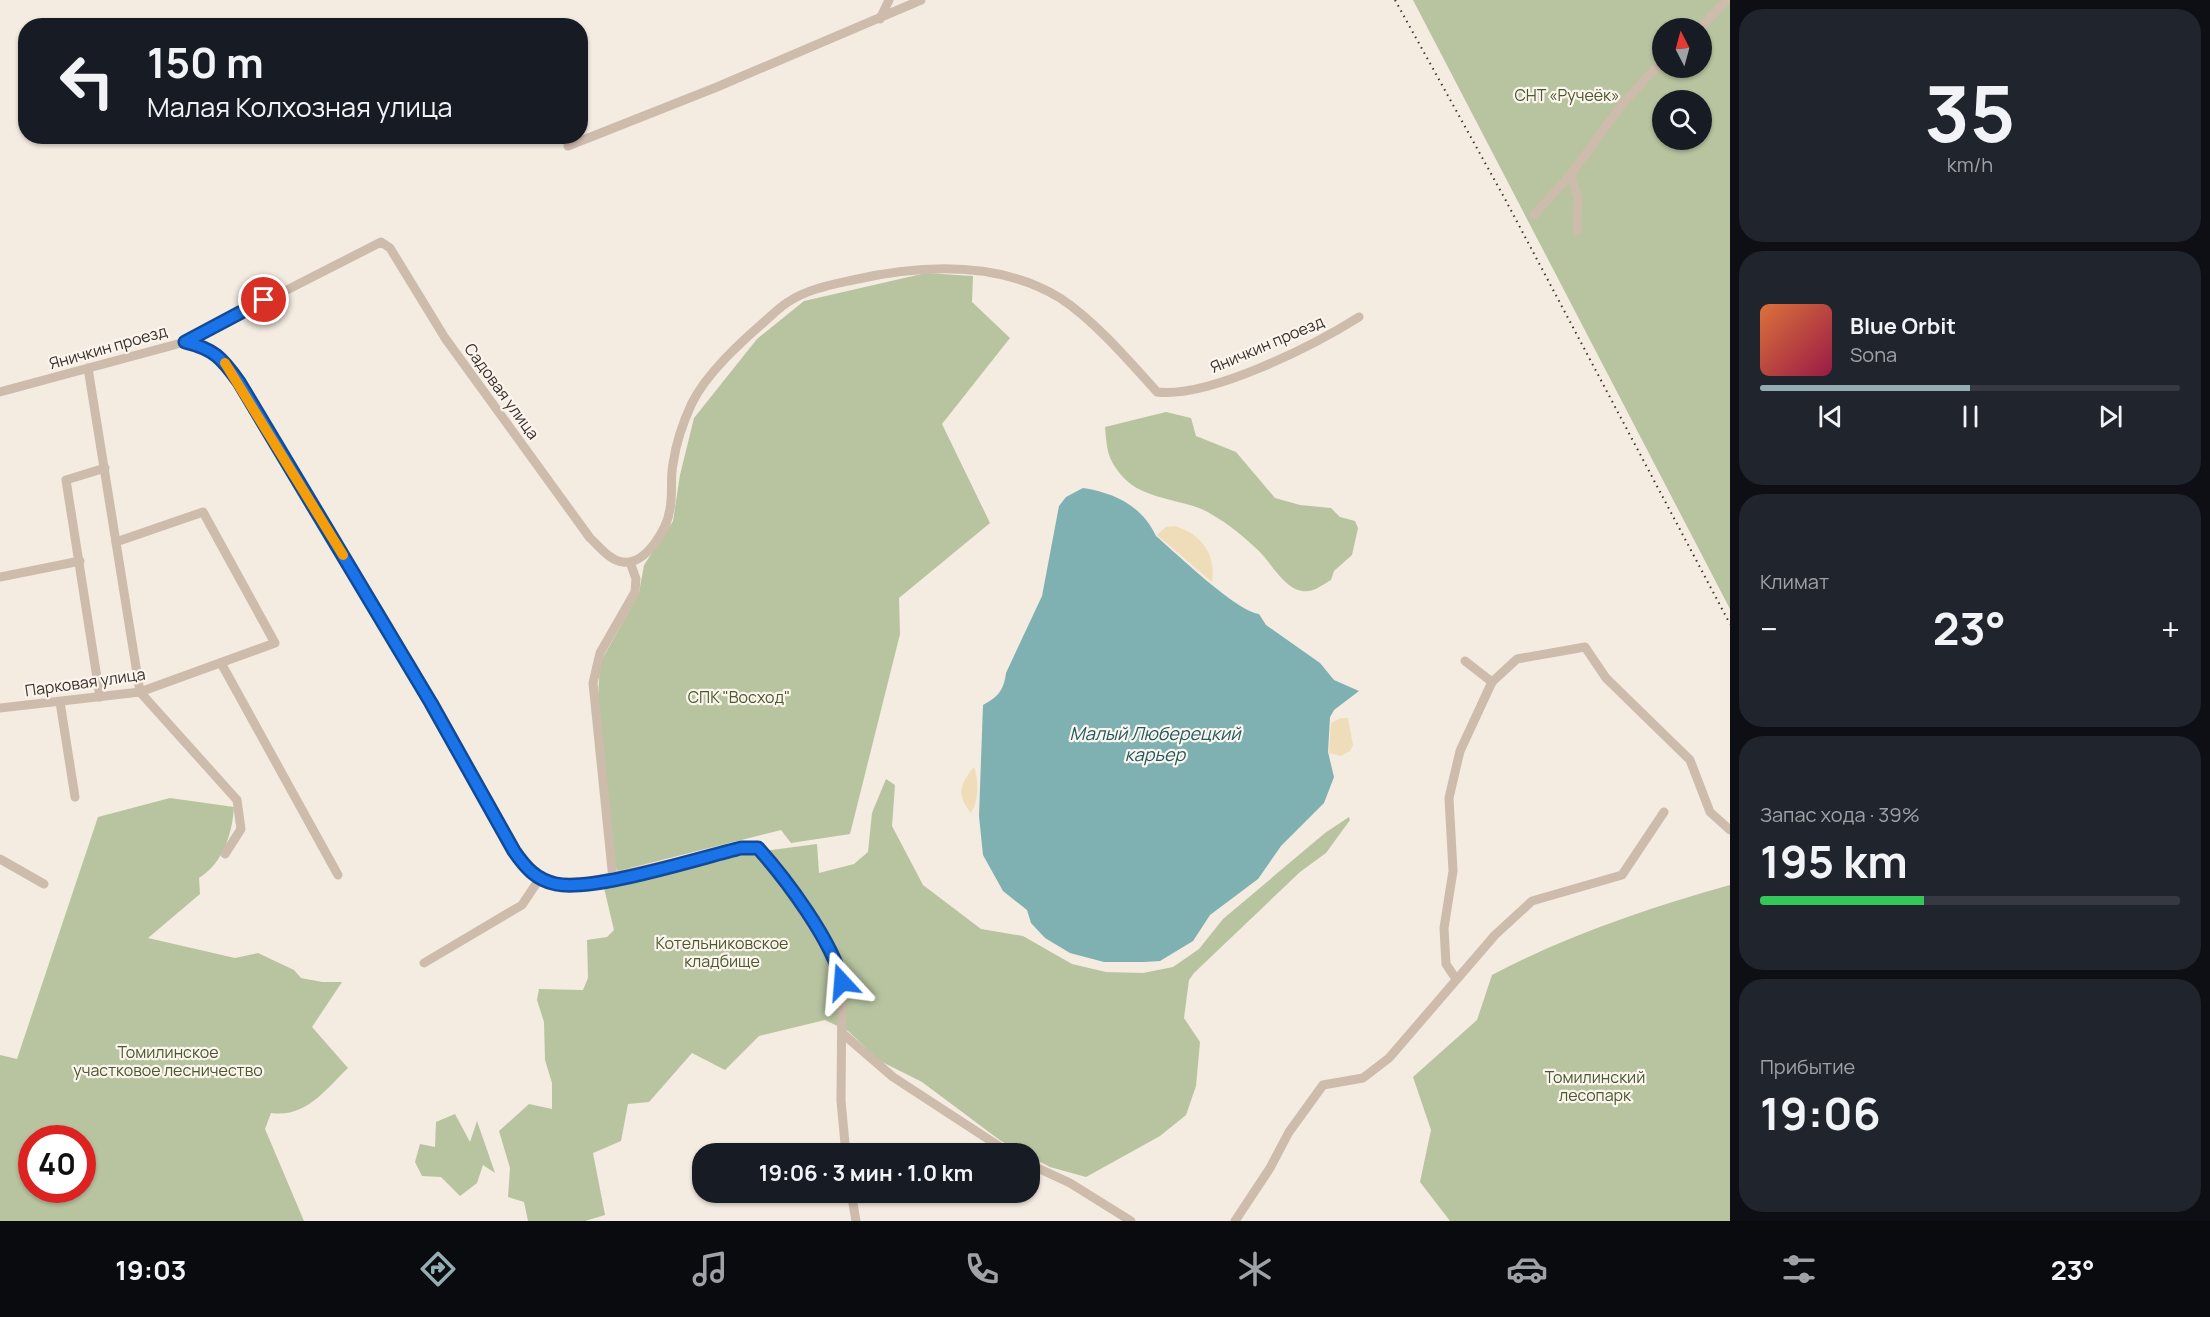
<!DOCTYPE html>
<html lang="ru">
<meta charset="utf-8">
<style>
body{margin:0;font-family:Manrope,sans-serif;background:#20242c;color:#f1f3f6;height:100vh;display:flex;flex-direction:column;font-size:22px;white-space:nowrap}
*{box-sizing:border-box;margin:0}
p{font-size:20px;color:#9ea1a6}
.icon{flex:none;width:33px;height:33px;fill:none;stroke:currentColor;stroke-width:2;stroke-linecap:round;stroke-linejoin:round}
.map{position:relative;flex:1;overflow:hidden}
.side{display:flex;flex-direction:column;gap:9px;padding:9px;background:#0d0f14;width:480px}
.side>*{flex:none}
.guide{position:absolute;left:18px;top:18px;width:570px;height:126px;border-radius:24px;box-shadow:0 2px 4px #0004;background:#171b24;color:#f1f3f6;overflow:hidden}
.needle{width:39px;rotate:354deg}
.controls{position:absolute;left:1652px;top:18px;display:grid;gap:12px}
.controls a{display:grid;place-items:center;width:60px;height:60px;border-radius:50%;background:#171b24;box-shadow:0 2px 4px #0004;font-size:30px}
.speed{position:absolute;left:18px;top:1125px;display:flex;gap:12px;font-size:30px;font-weight:700;text-align:center}
.speed>*{display:grid;place-content:center;width:78px;height:78px;border-radius:50%;background:#171b24;box-shadow:0 2px 4px #0004;line-height:1}
.speed .limit{border:9px solid #d22;background:#fff;color:#111}
.pin{position:absolute;display:grid;place-items:center;width:51px;height:51px;color:#fff;margin:-26px;border:3px solid #fff;border-radius:50%;box-shadow:0 2px 6px #0007}
.me{position:absolute;width:66px;margin:-33px;rotate:341deg;stroke-linejoin:round;filter:drop-shadow(0 0 4px #0008)}
.turn{display:flex;align-items:center;gap:21px;height:126px;padding:0 30px;font-size:27px}
.turn .icon{width:78px;height:78px;stroke-width:2.5}
.turn b{display:block;font-size:42px;line-height:51px}
.big{font-size:45px;font-weight:700;line-height:1.1}
.side .widget{flex:1;display:flex;flex-direction:column;justify-content:center;gap:9px;min-width:0;padding:0 21px;border-radius:24px;background:#20242c}
.side .dial{align-items:center;gap:0}
.dial b{font-size:78px;line-height:1}
.song{display:flex;align-items:center;gap:18px}
.cover{width:72px;height:72px;border-radius:9px;background:linear-gradient(135deg,hsl(20 70% 55%),hsl(340 70% 35%))}
.played{height:6px;border-radius:3px;background:linear-gradient(90deg,#92aeb2 50%,#363941 50%)}
.keys{display:flex;justify-content:space-around;direction:ltr}
.heat{display:flex;justify-content:space-between;align-items:center;font-size:33px;direction:ltr}
.charge{height:9px;border-radius:4px;background:linear-gradient(90deg,#34c759 39%,#363941 0)}
.trip{position:absolute;left:692px;top:1143px;width:348px;height:60px;border-radius:24px;background:#171b24;box-shadow:0 2px 4px #0004;font-weight:700;line-height:60px;text-align:center}
.menu{display:flex;height:96px;justify-content:space-around;align-items:center;background:#090b0e;color:#9ea1a6}
.menu .icon{width:42px;height:42px}
.menu .active{color:#92aeb2}
.menu b{font-size:27px;color:#f1f3f6}
main{display:flex;flex:1;min-height:0}
.map>svg:first-child{display:block}
</style>
<main>
<div class="map">
<svg width="1730" height="1221" viewBox="0 0 1730 1221">
<rect width="100%" height="100%" fill="#f4ebe1"/>
<!-- green -->
<g fill="#b8c4a0" fill-rule="evenodd">
<path d="M1413 0H1730V609ZM1662 28H1701V68H1662ZM1662 100H1701V140H1662Z"/>
<path d="M926 273 973 276 972 302 1010 338 942 424 990 523 899 598 900 634 850 834 791 843 781 830 618 871 614 865 598 697 600 663 639 593 644 565 673 521 680 475 694 418 757 339 804 301Z"/>
<path d="M1166 412 1191 418 1196 436 1236 452 1275 498 1300 505 1331 508 1340 517 1355 521 1358 528 1352 555 1334 571 1331 580C1322 585 1313 593 1302 591 1284 588 1271 563 1259 551 1244 537 1229 524 1211 514 1188 499 1144 501 1123 477 1107 459 1107 449 1105 427Z"/>
<path d="M886 779 895 785 892 826 923 885 981 929 1023 936 1072 964 1106 972 1143 973 1173 967 1199 949 1223 919 1325 833 1349 817 1350 820 1326 853 1300 872 1194 973 1189 980 1184 1018 1200 1042 1196 1086 1186 1115 1160 1136 1086 1177 1050 1167 1001 1141 922 1082 880 1061 848 1031 825 1020 759 1036 725 1070 692 1053 649 1102 628 1104 621 1141 593 1153 605 1215 585 1221H528L524 1202 508 1197 510 1168 499 1131 529 1104 552 1109V1083L545 1060 544 1022 537 1000 539 989 583 990 588 978 587 940 607 937 614 930 604 888 748 853 817 844 819 873 854 864 868 852 872 813Z"/>
<path d="M170 798 234 807C232 835 223 863 199 878L200 894 148 938 235 958 258 953 294 970 301 978 322 982H342L312 1027 348 1068C325 1090 306 1118 271 1113L265 1129 304 1221H0V1055L17 1059 98 817ZM32 1138H82V1190H32Z"/>
<path d="M1730 885V1221H1450L1420 1182 1431 1130 1413 1077 1477 1020 1492 975C1568 935 1648 908 1730 885Z"/>
<path d="M455 1114 470 1142 477 1121 495 1173 483 1165 477 1183 460 1196 441 1177 422 1176 415 1162 420 1144 435 1147 436 1122Z"/>
</g>
<!-- sand -->
<g fill="#efdcb8">
<path d="M1175 526C1202 535 1216 554 1212 582L1157 535 1166 527Z"/>
<path d="M1341 718H1348L1353 745 1350 751 1341 756 1329 753 1331 723Z"/>
<path d="M974 767C979 782 979 800 971 813 956 795 960 784 974 767Z"/>
</g>
<!-- water -->
<path fill="#7fb0b2" d="M1083 488C1115 493 1142 506 1156 536 1177 554 1236 611 1259 614L1266 625 1320 663 1334 680 1359 691 1334 710 1330 717 1328 752 1334 777 1324 803 1281 846 1258 879 1210 915 1193 941 1160 961 1144 962H1104L1070 953 1045 938 1031 923 1027 910 1003 891 983 855 979 816 983 705C998 697 1004 690 1006 673L1042 596 1059 506 1066 497Z"/>
<g fill="none" stroke-linecap="round" stroke-linejoin="round">
<!-- minor -->
<g stroke="#cdbbac" stroke-width="9">
<path d="M880 19 889 0"/>
<path d="M1700 28 1727 0"/>
<path d="M568 146 717 87 921 0"/>
<path d="M1534 215 1571 174"/>
<path d="M1577 231 1578 199 1571 174 1620 107 1662 61"/>
<path d="M185 342C214 348 222 358 239 382L431 703 514 851C531 875 547 885 576 885L741 848H758L777 870 839 968 842 982 841 1101 846 1154"/>
<path d="M88 368 140 692 237 800 241 829 225 854"/>
<path d="M0 392 185 342 381 242 390 248 445 338 590 538C599 546 610 561 623 562 646 565 667 529 670 509 673 494 670 478 673 464 676 443 683 422 692 403 707 373 739 344 764 322 772 315 780 307 788 302 808 289 830 285 853 280 920 265 998 260 1060 298 1094 320 1130 362 1157 392 1210 398 1313 346 1359 317"/>
<path d="M0 577 80 561"/>
<path d="M1465 661 1492 682 1517 659 1585 647 1606 678 1690 760 1710 812 1730 830"/>
<path d="M221 663 338 875"/>
<path d="M100 697 66 480 105 468"/>
<path d="M60 702 75 797"/>
<path d="M0 708 140 692 275 643 203 512 116 542"/>
<path d="M0 859 44 884"/>
<path d="M613 879 593 683 600 653 635 592 636 579 630 562"/>
<path d="M424 963 522 905 540 878"/>
<path d="M1456 979 1446 964 1444 928 1453 871 1449 798 1460 751 1492 682"/>
<path d="M842 1033 893 1077 1011 1154"/>
<path d="M1029 1164 1070 1183 1131 1221"/>
<path d="M851 1192 856 1221"/>
<path d="M1235 1221 1270 1168 1289 1132 1323 1085 1363 1078 1389 1058 1495 935 1532 901 1622 875 1664 812"/>
</g>
<!-- rail -->
<path stroke="#3b302b" stroke-width="2" stroke-dasharray="1.5 4.5" stroke-linecap="butt" d="M1395 0 1505 199 1730 624"/>
</g>
<g fill="none" stroke-linecap="round" stroke-linejoin="round">
<!-- route casing -->
<g stroke="#114b97" stroke-width="15">
<path id="route" d="M264 300 185 342C214 349 222 358 239 382L431 703 514 851C525 867 536 880 556 884 593 892 699 858 741 848H758C786 879 833 942 842 982"/>
</g>
<!-- route -->
<use href="#route" stroke="#1a73e8" stroke-width="10"/>
<!-- slow -->
<path stroke="#f59e0b" stroke-width="10" d="M225 363 343 555"/>
</g>
<g text-anchor="middle" stroke-width="4.5" stroke-linejoin="round" paint-order="stroke">
<!-- park labels -->
<g font-size="16" fill="#4a5a2e" stroke="#fbf5ee">
<text x="1567" y="101">СНТ «Ручеёк»</text>
<text x="739" y="703">СПК "Восход"</text>
<text x="722" y="949">Котельниковское<tspan x="722" dy="18">кладбище</tspan></text>
<text x="168" y="1058">Томилинское<tspan x="168" dy="18">участковое лесничество</tspan></text>
<text x="1595" y="1083">Томилинский<tspan x="1595" dy="18">лесопарк</tspan></text>
</g>
<!-- street labels -->
<g font-size="16" fill="#3b302b" stroke="#fbf5ee">
<text transform="translate(1267 344) rotate(-23)" y="6">Яничкин проезд</text>
<text transform="translate(108 347) rotate(-16)" y="6">Яничкин проезд</text>
<text transform="translate(502 391) rotate(54)" y="6">Садовая улица</text>
<text transform="translate(85 682) rotate(-8)" y="6">Парковая улица</text>
</g>
<!-- water labels -->
<g font-size="18" font-style="italic" fill="#1f5a5e" stroke="#fbf5ee">
<text x="1155" y="740">Малый Люберецкий<tspan x="1155" dy="21">карьер</tspan></text>
</g>
</g>
</svg>
<div class="controls">
<a><svg class="needle" viewBox="-14 -14 28 28"><path d="M0-13l5 13h-10z" fill="#e53935"/><path d="M0 13l5-13h-10z" fill="#9ea1a6"/></svg></a>
<a><svg class="icon" aria-label="search" viewBox="0 0 24 24"><circle cx="10" cy="10" r="6"/><path d="M15 15l6 6"/></svg></a>
</div>
<div class="speed"><div class="limit">40</div></div>
<div class="pin" style="left:264px;top:300px;background:#d93025"><svg class="icon" aria-label="arrive" viewBox="0 0 24 24"><path d="M6 21V4h12l-3 4 3 4H6"/></svg></div>
<svg class="me" style="left:842px;top:982px" viewBox="-20 -20 40 40"><path d="M0-17L14 15 0 8-14 15z" fill="#1a73e8" stroke="#fff" stroke-width="4"/></svg>
<div class="trip">19:06 · 3 мин · 1.0 km</div>
<div class="guide">
<div class="turn"><svg class="icon" aria-label="left" viewBox="0 0 24 24"><path d="M17 20v-9H6M10 6l-5 5 5 5"/></svg><div><b>150 m</b>Малая Колхозная улица</div></div>
</div>
</div>
<section class="side">
<div class="widget dial"><b>35</b><p>km/h</p></div>
<div class="widget">
<div class="song"><i class="cover"></i><div><b>Blue Orbit</b><p>Sona</p></div></div>
<div class="played"></div>
<div class="keys"><svg class="icon" aria-label="previous" viewBox="0 0 24 24"><path d="M18 5L8 12l10 7zM5 5v14"/></svg><svg class="icon" aria-label="pause" viewBox="0 0 24 24"><path d="M8 5v14M16 5v14"/></svg><svg class="icon" aria-label="next" viewBox="0 0 24 24"><path d="M6 5l10 7-10 7zM19 5v14"/></svg></div>
</div>
<div class="widget"><p>Климат</p>
<div class="heat"><a>−</a><b class="big">23°</b><a>+</a></div>
</div>
<div class="widget"><p>Запас хода · 39%</p><b class="big">195 km</b><div class="charge"></div></div>
<div class="widget"><p>Прибытие</p><b class="big">19:06</b></div>
</section>
</main>
<nav class="menu">
<b>19:03</b>
<svg class="icon active" aria-label="directions" viewBox="0 0 24 24"><path d="M12 3l9 9-9 9-9-9zM9 14v-3h6M13 9l2 2-2 2"/></svg>
<svg class="icon" aria-label="music" viewBox="0 0 24 24"><path d="M9 18V5l10-2v13"/><circle cx="6" cy="18" r="3"/><circle cx="16" cy="16" r="3"/></svg>
<svg class="icon" aria-label="phone" viewBox="0 0 24 24"><path d="M5 4h4l2 5-3 2q2 4 5 5l2-3 5 2v4C11 20 4 13 5 4z"/></svg>
<svg class="icon" aria-label="climate" viewBox="0 0 24 24"><path d="M12 3v18M4 7l16 10M4 17L20 7"/></svg>
<svg class="icon" aria-label="car" viewBox="0 0 24 24"><path d="M5 17H2v-5l4-1 3-4h7l3 4 3 1v5h-3M9 17h6M6 11h13"/><circle cx="7" cy="17" r="2"/><circle cx="17" cy="17" r="2"/></svg>
<svg class="icon" aria-label="filters" viewBox="0 0 24 24"><path d="M4 7h16M4 17h16"/><circle cx="9" cy="7" r="2"/><circle cx="15" cy="17" r="2"/></svg>
<b>23°</b>
</nav>
